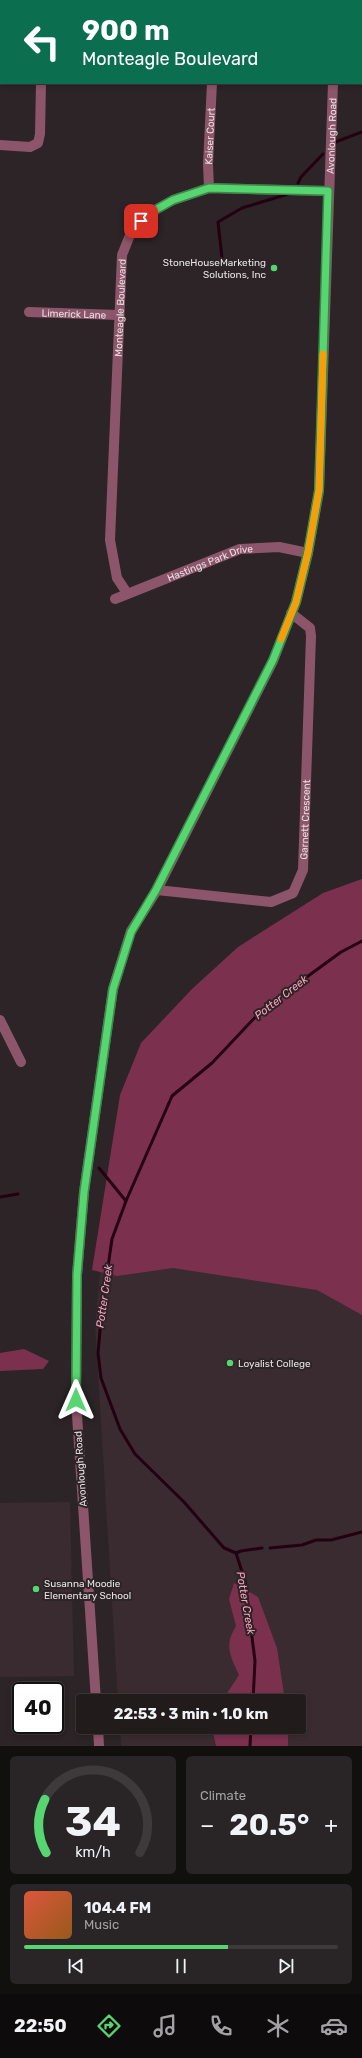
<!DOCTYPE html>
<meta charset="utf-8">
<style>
body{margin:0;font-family:Rubik,sans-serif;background:#292425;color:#f1f3f6;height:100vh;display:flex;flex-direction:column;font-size:15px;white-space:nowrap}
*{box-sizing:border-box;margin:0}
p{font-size:13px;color:#a2a1a3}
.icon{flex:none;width:22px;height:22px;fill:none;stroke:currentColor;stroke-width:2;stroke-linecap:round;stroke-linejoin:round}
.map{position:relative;height:1746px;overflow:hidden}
.panel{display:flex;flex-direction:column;gap:10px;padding:10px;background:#120f0f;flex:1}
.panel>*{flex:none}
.top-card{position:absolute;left:0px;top:0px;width:362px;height:84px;box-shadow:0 2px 6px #0003,0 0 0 1px #3e393b;background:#0b6e4f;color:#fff;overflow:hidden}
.speed{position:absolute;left:12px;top:1682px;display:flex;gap:8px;font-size:20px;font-weight:700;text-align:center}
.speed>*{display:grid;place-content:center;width:52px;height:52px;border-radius:50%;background:#211b1c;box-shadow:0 2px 6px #0003,0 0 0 1px #3e393b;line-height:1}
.speed .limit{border:2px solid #111;border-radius:6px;background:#fff;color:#111}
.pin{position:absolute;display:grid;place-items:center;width:34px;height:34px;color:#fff;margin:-17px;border-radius:8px;box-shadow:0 2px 6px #0006}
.me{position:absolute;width:44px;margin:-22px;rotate:0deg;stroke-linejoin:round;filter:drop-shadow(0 0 3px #0008)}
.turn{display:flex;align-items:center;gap:14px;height:84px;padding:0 16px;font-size:18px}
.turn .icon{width:52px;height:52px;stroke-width:2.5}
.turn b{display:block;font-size:28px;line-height:34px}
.big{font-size:30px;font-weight:700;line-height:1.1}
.panel .card{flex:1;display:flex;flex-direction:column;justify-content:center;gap:6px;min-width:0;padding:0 14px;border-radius:6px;background:#292425}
.panel .dial{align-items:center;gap:0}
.dial svg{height:104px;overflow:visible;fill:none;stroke:#3e393b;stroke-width:7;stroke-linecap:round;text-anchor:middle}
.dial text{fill:#f1f3f6;stroke:none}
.song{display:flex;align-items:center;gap:12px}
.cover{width:48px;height:48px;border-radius:6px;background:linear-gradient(135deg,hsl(10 70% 55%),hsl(30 70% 35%))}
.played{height:4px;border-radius:2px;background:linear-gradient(90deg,#57d570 65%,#3e393b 65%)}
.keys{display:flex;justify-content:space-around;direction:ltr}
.heat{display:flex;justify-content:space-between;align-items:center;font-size:22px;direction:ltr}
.panel .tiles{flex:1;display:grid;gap:10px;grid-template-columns:1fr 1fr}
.card:last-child{grid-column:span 2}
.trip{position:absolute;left:76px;top:1694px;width:230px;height:40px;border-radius:4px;background:#211b1c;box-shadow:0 2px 6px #0003,0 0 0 1px #3e393b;font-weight:700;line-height:40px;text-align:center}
.dock{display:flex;height:64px;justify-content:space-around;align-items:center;background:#0d0b0b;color:#a2a1a3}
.dock .icon{width:28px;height:28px}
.dock .selected{color:#57d570}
.dock b{font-size:18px;color:#f1f3f6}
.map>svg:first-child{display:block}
</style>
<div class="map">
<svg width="362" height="1746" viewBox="0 0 362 1746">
<rect width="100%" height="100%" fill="#2c2426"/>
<!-- built -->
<g fill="#3a2b30">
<path d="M362 1012V1746H121L120 1727H299V1701H118L95 1324 102 1254Z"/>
<path d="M70 1502 74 1676 0 1677V1503Z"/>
</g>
<!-- green -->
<g fill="#7b314e">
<path d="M362 879V1315L317 1290 173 1268 117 1276 92 1270 120 1095 141 1043 192 989 238 947 323 893Z"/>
<path d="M24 1349 49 1361 43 1369 0 1371V1353Z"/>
<path d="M234 1583 258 1597 277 1648 285 1701H222L239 1675C230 1655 224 1646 236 1626L229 1599Z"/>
<path d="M212 1727H288V1746H216Z"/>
</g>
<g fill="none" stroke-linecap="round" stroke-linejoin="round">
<!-- stream -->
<g stroke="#250010" stroke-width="3">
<path d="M333 143 362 132"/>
<path d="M298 183 301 177 323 154"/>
<path d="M222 258 218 222 242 208 288 194"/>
<path d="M99 1168 126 1201"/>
<path d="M0 1197 18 1194"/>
<path d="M270 1548 302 1545 316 1540H331L362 1532"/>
<path d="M236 1553 241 1551 262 1548"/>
<path d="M253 1701 255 1661 245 1581 236 1553 224 1548 184 1502 135 1454 120 1429 101 1378 98 1353 102 1309 112 1239 126 1201 172 1096 212 1063 263 1009 341 952 362 941"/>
<path d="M250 1746 251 1727"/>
</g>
<!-- minor -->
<g stroke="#8d5569" stroke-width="10">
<path d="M42 0V1"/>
<path d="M0 145 30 147 38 143 40 134 41 83"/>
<path id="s1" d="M209 188 208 164 212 83"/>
<path id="s2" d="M29 312 118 315"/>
<path id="s3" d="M127 593 117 578 110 540 122 255 132 230 150 213 173 200 209 188 328 191"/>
<path id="s4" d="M157 890 271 902 293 893 303 870 311 636 310 628 291 613"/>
</g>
<!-- tertiary -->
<g stroke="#8d5569" stroke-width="10">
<path d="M337 1V0"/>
<path id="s5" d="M115 599 240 549 279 547 308 553"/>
<path d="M0 1020 21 1062"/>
<path id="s6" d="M96 1701 76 1400 77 1275 84 1192 113 989 131 931 157 890 273 661 296 602 308 553 319 491 333 83"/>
<path d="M98 1727 99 1746"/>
</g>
</g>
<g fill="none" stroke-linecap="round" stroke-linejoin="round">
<!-- route casing -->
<g stroke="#398a49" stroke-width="10">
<path id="route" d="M76 1400 77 1275 84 1192 113 989 131 932 156 890 273 660 296 602 308 552 319 490 328 191 209 188 173 200 150 213 141 221"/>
</g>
<!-- route -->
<use href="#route" stroke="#57d570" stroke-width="7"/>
<!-- slow -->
<path stroke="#f59e0b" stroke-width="7" d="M281 639 296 602 308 552 319 490 323 354"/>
</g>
<!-- markers -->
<g fill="#57d570" stroke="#2c2426" stroke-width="1.5">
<circle cx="274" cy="268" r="4"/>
<circle cx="230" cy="1363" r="4"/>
<circle cx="36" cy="1589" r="4"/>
</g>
<g text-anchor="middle" stroke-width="4" stroke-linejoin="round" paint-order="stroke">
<!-- street labels -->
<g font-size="10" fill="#e7e2e3" stroke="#2c2426">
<text dy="4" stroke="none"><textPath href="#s1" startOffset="52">Kaiser Court</textPath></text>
<text dy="4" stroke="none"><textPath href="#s6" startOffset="1613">Avonlough Road</textPath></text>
<text dy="4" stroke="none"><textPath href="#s3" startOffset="289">Monteagle Boulevard</textPath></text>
<text dy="4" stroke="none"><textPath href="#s2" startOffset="45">Limerick Lane</textPath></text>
<text dy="4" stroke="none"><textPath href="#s5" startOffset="102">Hastings Park Drive</textPath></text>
<text dy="4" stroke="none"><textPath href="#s4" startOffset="214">Garnett Crescent</textPath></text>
<text transform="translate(80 1469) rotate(-94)" y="4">Avonlough Road</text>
</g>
<!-- poi labels -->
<g font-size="10" fill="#e7e2e3" stroke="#2c2426" text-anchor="start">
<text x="266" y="266" text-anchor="end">StoneHouseMarketing<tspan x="266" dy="12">Solutions, Inc</tspan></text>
<text x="238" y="1367">Loyalist College</text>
<text x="44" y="1587">Susanna Moodie<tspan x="44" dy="12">Elementary School</tspan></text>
</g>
<!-- water labels -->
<g font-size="11" font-style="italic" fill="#fda1c1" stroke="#2c2426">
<text transform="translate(281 997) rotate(-38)" y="4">Potter Creek</text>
<text transform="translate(104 1296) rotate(-82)" y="4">Potter Creek</text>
<text transform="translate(246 1603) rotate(80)" y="4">Potter Creek</text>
</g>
</g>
</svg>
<div class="speed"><div class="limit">40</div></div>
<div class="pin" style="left:141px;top:221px;background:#d93025"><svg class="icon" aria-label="arrive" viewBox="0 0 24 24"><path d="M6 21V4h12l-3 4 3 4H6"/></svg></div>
<svg class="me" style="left:76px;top:1400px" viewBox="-20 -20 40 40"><path d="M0-17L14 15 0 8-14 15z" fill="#57d570" stroke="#fff" stroke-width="4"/></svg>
<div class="trip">22:53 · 3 min · 1.0 km</div>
<div class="top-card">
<div class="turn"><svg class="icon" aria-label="left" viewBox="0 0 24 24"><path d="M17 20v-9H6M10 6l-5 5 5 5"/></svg><div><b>900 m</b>Monteagle Boulevard</div></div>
</div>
</div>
<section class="panel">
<div class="tiles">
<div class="card dial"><svg viewBox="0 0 100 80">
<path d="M14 69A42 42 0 1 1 86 69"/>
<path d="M14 69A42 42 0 0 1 13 28" stroke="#57d570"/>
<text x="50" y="56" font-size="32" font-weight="700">34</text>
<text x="50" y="72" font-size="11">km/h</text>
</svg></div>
<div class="card"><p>Climate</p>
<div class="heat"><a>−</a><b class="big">20.5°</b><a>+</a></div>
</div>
<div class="card">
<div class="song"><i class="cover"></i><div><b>104.4 FM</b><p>Music</p></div></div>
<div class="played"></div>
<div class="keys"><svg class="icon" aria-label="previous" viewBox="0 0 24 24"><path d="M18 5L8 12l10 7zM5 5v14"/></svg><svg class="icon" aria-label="pause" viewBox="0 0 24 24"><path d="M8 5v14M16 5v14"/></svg><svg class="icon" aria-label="next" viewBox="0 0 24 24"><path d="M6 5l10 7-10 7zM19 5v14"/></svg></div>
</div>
</div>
</section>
<nav class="dock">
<b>22:50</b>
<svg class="icon selected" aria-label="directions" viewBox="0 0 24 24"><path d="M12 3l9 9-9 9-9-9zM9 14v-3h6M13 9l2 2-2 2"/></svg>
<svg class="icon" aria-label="music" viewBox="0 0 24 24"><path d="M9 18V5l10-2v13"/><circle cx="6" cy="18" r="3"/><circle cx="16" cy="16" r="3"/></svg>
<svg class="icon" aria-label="phone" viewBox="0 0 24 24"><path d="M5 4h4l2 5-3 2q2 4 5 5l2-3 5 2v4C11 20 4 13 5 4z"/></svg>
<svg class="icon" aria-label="climate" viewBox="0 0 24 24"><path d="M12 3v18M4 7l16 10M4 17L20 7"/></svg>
<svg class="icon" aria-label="car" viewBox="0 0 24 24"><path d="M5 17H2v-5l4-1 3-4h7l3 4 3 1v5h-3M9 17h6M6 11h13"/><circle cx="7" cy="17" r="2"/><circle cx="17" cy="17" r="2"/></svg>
</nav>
